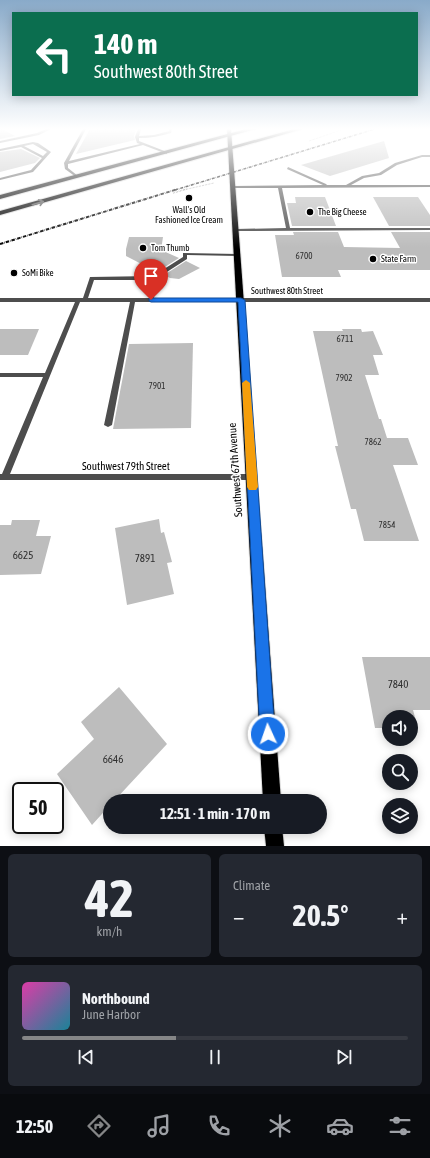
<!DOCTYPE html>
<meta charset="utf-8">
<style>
body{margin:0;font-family:"Asap Condensed",sans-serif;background:#242831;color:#f1f3f6;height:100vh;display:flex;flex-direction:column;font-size:15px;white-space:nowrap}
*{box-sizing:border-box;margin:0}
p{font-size:13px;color:#9ea1a6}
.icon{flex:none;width:22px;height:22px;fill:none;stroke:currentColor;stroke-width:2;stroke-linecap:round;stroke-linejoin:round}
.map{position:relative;height:846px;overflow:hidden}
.drawer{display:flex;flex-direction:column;gap:8px;padding:8px;background:#0d0f14;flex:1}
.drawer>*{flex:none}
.banner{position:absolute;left:12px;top:12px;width:406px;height:84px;border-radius:0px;box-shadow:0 2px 10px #0003;background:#0b6e4f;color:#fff;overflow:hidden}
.tools{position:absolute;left:382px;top:710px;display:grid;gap:8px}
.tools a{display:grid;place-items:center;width:36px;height:36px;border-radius:50%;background:#171b24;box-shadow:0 2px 10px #0003;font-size:20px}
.speed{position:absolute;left:12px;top:782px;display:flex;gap:8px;font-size:20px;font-weight:700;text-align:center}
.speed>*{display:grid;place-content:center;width:52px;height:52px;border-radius:50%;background:#171b24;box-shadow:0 2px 10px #0003;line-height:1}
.speed .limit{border:2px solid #111;border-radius:6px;background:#fff;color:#111}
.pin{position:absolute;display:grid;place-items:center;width:34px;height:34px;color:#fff;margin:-41px -17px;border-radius:50% 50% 50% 0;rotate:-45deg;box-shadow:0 0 4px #0007}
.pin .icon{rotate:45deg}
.me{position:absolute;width:44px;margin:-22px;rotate:357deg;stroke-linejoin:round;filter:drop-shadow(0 0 3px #0008)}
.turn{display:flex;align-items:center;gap:14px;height:84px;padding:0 16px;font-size:18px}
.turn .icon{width:52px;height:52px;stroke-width:2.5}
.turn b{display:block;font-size:28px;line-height:34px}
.big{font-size:30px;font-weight:700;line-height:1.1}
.drawer .tile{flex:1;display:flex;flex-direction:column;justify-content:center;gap:6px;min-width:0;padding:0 14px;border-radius:6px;background:#242831}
.drawer .dial{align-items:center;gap:0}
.dial b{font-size:52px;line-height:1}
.song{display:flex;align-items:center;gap:12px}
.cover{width:48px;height:48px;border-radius:6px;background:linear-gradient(135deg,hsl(320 70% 55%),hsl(190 70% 35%))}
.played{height:4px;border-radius:2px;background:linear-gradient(90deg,#858687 40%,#363941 40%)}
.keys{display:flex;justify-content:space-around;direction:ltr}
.heat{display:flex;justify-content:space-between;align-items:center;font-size:22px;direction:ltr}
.drawer .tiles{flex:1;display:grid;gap:8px;grid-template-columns:1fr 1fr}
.tile:last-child{grid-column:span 2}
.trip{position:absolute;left:103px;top:794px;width:224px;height:40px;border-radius:20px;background:#171b24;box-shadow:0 2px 10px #0003;font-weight:700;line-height:40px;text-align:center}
.tab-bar{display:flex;height:64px;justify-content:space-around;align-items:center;background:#090b0e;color:#9ea1a6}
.tab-bar .icon{width:28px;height:28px}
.tab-bar .selected{color:#858687}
.tab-bar b{font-size:18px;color:#f1f3f6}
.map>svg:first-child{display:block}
</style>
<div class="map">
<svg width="430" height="846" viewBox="0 0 430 846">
<rect width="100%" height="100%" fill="#fff"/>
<!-- building -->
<g fill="#bdbdbd">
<path d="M0 129H2L15 136 0 139Z"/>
<path d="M90 129H136L134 136 135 140 76 154Z"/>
<path d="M384 141 389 158 330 176 301 165Z"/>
<path d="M21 149 40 158 35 163 0 172V152Z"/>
<path d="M295 197H325L336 226H292L287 203H296Z"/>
<path d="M373 197H418L430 215V226H389Z"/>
<path d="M293 232H338L344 247 400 248 391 232H430V270H338L341 277H282L275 235H294Z"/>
<path d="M129 237H163L161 250 179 258 157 272 126 256V249Z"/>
<path d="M186 261 200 268 179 279 170 278 164 275Z"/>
<path d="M0 329H39L28 355H0Z"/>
<path d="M342 329H361L362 332 373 331 383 355H373L379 375H365L379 419H381L387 438H408L418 465H393L419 541H364L356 509H351L335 446H338L313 331H343Z"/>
<path d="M193 343 191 428 113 429 129 344Z"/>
<path d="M159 519 161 533 164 532 172 562 167 563 174 594 127 605 115 528Z"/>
<path d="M12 520H40L36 536H51L41 574 0 575V525H11Z"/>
<path d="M362 657H430V710H413L418 728H411V717H389V728H375Z"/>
<path d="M119 687 167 744 114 801H110V805L92 825 57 774 94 739 81 722Z"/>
</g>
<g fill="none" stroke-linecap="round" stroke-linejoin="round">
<!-- major casing -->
<g stroke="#dbdbdb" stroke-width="2">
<g id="major">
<path d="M227 129H231L281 801H263Z"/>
<path d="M264 827H282L284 846H266Z"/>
</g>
</g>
<!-- highway casing -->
<g stroke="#dbdbdb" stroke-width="2">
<g id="highway">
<path d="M246 129H256L0 199V195Z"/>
<path d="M294 129H303L0 215V211Z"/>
</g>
</g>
<!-- path-far1 -->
<g stroke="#6f6f6f" stroke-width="1" stroke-dasharray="0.5 1" stroke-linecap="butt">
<path d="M309 141 344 129"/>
<path d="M183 190 214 183"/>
</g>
<!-- path -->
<path stroke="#6f6f6f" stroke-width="1.5" stroke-dasharray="0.5 1" stroke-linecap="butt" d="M173 193 187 189"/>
<!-- minor -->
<g fill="#4d4d4d" fill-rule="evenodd">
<path d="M46 129H51L39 135 0 143V141L37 133Z"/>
<path d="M83 129H86L69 161 140 144 137 143 135 137 138 129H141L139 136 154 135 169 131V129H172L171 133C161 136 150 138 139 138V141L167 152V154L143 145 68 164V168L78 176 76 177 65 169 64 163Z"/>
<path d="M33 142 38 143 51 152 33 172 0 180V178L31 170 42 158 21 147 0 151V149ZM33 144 47 152 43 156 24 146Z"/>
<path d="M422 155H430V157H422L397 165 381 175 364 178 351 185H430V187L282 188 290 228H430V230L236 231 234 230 236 229 286 228 278 188H234L232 187 233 186 323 185 287 169 288 167 326 184 327 185H346L362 176 379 173 395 163Z"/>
<path d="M183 253 238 254 240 255 238 256 187 255V259L156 279 154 298H430V302H135L112 425 108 427 104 425 130 302H80L10 474H252L255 475 256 477 255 479 252 480H0V474H2L43 377H0V373H45L75 302H0V298H83L90 277 153 276 183 257ZM94 280H151L149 298H88Z"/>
</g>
<!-- major -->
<use href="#major" fill="#000" fill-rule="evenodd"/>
<!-- highway -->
<use href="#highway" fill="#000" fill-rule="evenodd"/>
<!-- rail-far1 -->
<path stroke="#000" stroke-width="1.5" stroke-dasharray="3 1 0.5 1" stroke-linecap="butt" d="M175 190 375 129"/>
<!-- rail -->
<path stroke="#000" stroke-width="2" stroke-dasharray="3.5 1 0.5 1" stroke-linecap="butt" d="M0 244 178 189"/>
</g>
<!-- one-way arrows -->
<defs><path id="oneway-shaft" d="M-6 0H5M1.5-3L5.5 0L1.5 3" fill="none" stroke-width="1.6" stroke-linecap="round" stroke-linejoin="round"/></defs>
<use stroke="#595959" href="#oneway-shaft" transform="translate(38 203) rotate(-16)"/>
<!-- sky -->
<linearGradient id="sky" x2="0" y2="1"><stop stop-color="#89aac9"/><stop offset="0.52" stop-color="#fff"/><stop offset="1" stop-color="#fff" stop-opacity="0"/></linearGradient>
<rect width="430" height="248" fill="url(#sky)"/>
<!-- route -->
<path fill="#1a73e8" stroke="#114b97" d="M149 298H241L245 300 275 734 273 739 268 741 262 739 260 734 238 302H151L149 301Z"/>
<!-- slow -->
<path fill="#f59e0b" d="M246 380 250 383 258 487 256 490H249L247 487 242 383Z"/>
<!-- markers -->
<g fill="#000" stroke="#fff" stroke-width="1.5">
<circle cx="189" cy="198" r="4"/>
<circle cx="310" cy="212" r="4"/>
<circle cx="143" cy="248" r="4"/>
<circle cx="373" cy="259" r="4"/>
<circle cx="14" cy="273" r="4"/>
</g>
<g text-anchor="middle" stroke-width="3" stroke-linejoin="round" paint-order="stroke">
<!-- far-poi labels -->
<g font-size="9" fill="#000" stroke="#fff" text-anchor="start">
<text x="189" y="213" text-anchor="middle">Wall's Old<tspan x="189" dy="10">Fashioned Ice Cream</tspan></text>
<text x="318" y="215">The Big Cheese</text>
<text x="151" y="251">Tom Thumb</text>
<text x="381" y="262">State Farm</text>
<text x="22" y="276">SoMi Bike</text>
</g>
<!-- number labels -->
<g font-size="9" fill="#2f2f2f">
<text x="304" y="259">6700</text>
<text x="345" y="342">6711</text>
<text x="344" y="381">7902</text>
<text x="157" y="389">7901</text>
<text x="373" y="445">7862</text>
<text x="387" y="528">7854</text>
</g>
<!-- far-street labels -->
<g font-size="9" fill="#000" stroke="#fff">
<text x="287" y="294">Southwest 80th Street</text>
</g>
<!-- street labels -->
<g font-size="11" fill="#000" stroke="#fff">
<text x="126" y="470">Southwest 79th Street</text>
<text transform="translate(235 470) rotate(-94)" y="4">Southwest 67th Avenue</text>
</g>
<!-- near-number labels -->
<g font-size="11" fill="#2f2f2f">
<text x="23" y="559">6625</text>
<text x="145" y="562">7891</text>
<text x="398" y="688">7840</text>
<text x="113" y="763">6646</text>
</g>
</g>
</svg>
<div class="tools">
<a><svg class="icon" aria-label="sound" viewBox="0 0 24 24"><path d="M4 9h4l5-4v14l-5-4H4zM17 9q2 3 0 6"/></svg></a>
<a><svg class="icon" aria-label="search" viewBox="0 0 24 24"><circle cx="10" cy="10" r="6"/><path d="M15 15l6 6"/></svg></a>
<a><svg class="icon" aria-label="layers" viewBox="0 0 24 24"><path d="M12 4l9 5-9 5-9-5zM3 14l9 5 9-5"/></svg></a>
</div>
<div class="speed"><div class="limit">50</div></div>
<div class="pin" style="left:151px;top:300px;background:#d93025"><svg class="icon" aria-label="arrive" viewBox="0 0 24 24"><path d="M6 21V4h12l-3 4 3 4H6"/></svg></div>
<svg class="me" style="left:268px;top:734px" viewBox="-20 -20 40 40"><circle r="17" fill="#1a73e8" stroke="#fff" stroke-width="3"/><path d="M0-11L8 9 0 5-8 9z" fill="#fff"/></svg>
<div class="trip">12:51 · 1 min · 170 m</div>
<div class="banner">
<div class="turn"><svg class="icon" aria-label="left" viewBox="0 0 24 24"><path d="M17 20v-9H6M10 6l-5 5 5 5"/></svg><div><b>140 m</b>Southwest 80th Street</div></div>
</div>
</div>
<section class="drawer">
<div class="tiles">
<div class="tile dial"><b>42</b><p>km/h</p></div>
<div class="tile"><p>Climate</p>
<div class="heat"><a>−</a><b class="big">20.5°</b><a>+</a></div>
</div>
<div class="tile">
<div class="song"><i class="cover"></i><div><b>Northbound</b><p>June Harbor</p></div></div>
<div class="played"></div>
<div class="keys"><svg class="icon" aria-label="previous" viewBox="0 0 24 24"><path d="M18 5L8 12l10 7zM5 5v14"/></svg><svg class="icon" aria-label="pause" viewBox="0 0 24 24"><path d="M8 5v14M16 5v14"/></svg><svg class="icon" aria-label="next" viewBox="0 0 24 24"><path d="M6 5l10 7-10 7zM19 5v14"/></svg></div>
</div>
</div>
</section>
<nav class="tab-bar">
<b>12:50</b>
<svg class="icon selected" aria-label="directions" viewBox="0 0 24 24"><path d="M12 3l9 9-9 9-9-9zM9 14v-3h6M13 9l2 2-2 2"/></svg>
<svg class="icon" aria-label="music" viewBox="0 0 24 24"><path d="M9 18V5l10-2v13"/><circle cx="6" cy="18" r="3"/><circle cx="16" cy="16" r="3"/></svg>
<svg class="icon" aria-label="phone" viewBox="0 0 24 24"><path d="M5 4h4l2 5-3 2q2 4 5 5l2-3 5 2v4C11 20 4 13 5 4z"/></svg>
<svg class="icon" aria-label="climate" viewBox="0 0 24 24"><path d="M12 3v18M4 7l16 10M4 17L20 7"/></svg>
<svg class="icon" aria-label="car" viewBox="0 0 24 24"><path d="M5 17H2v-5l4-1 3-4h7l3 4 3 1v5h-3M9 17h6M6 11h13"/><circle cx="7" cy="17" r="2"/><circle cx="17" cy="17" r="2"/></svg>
<svg class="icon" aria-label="filters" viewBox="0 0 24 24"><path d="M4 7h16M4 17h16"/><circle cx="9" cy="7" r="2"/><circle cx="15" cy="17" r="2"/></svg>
</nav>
